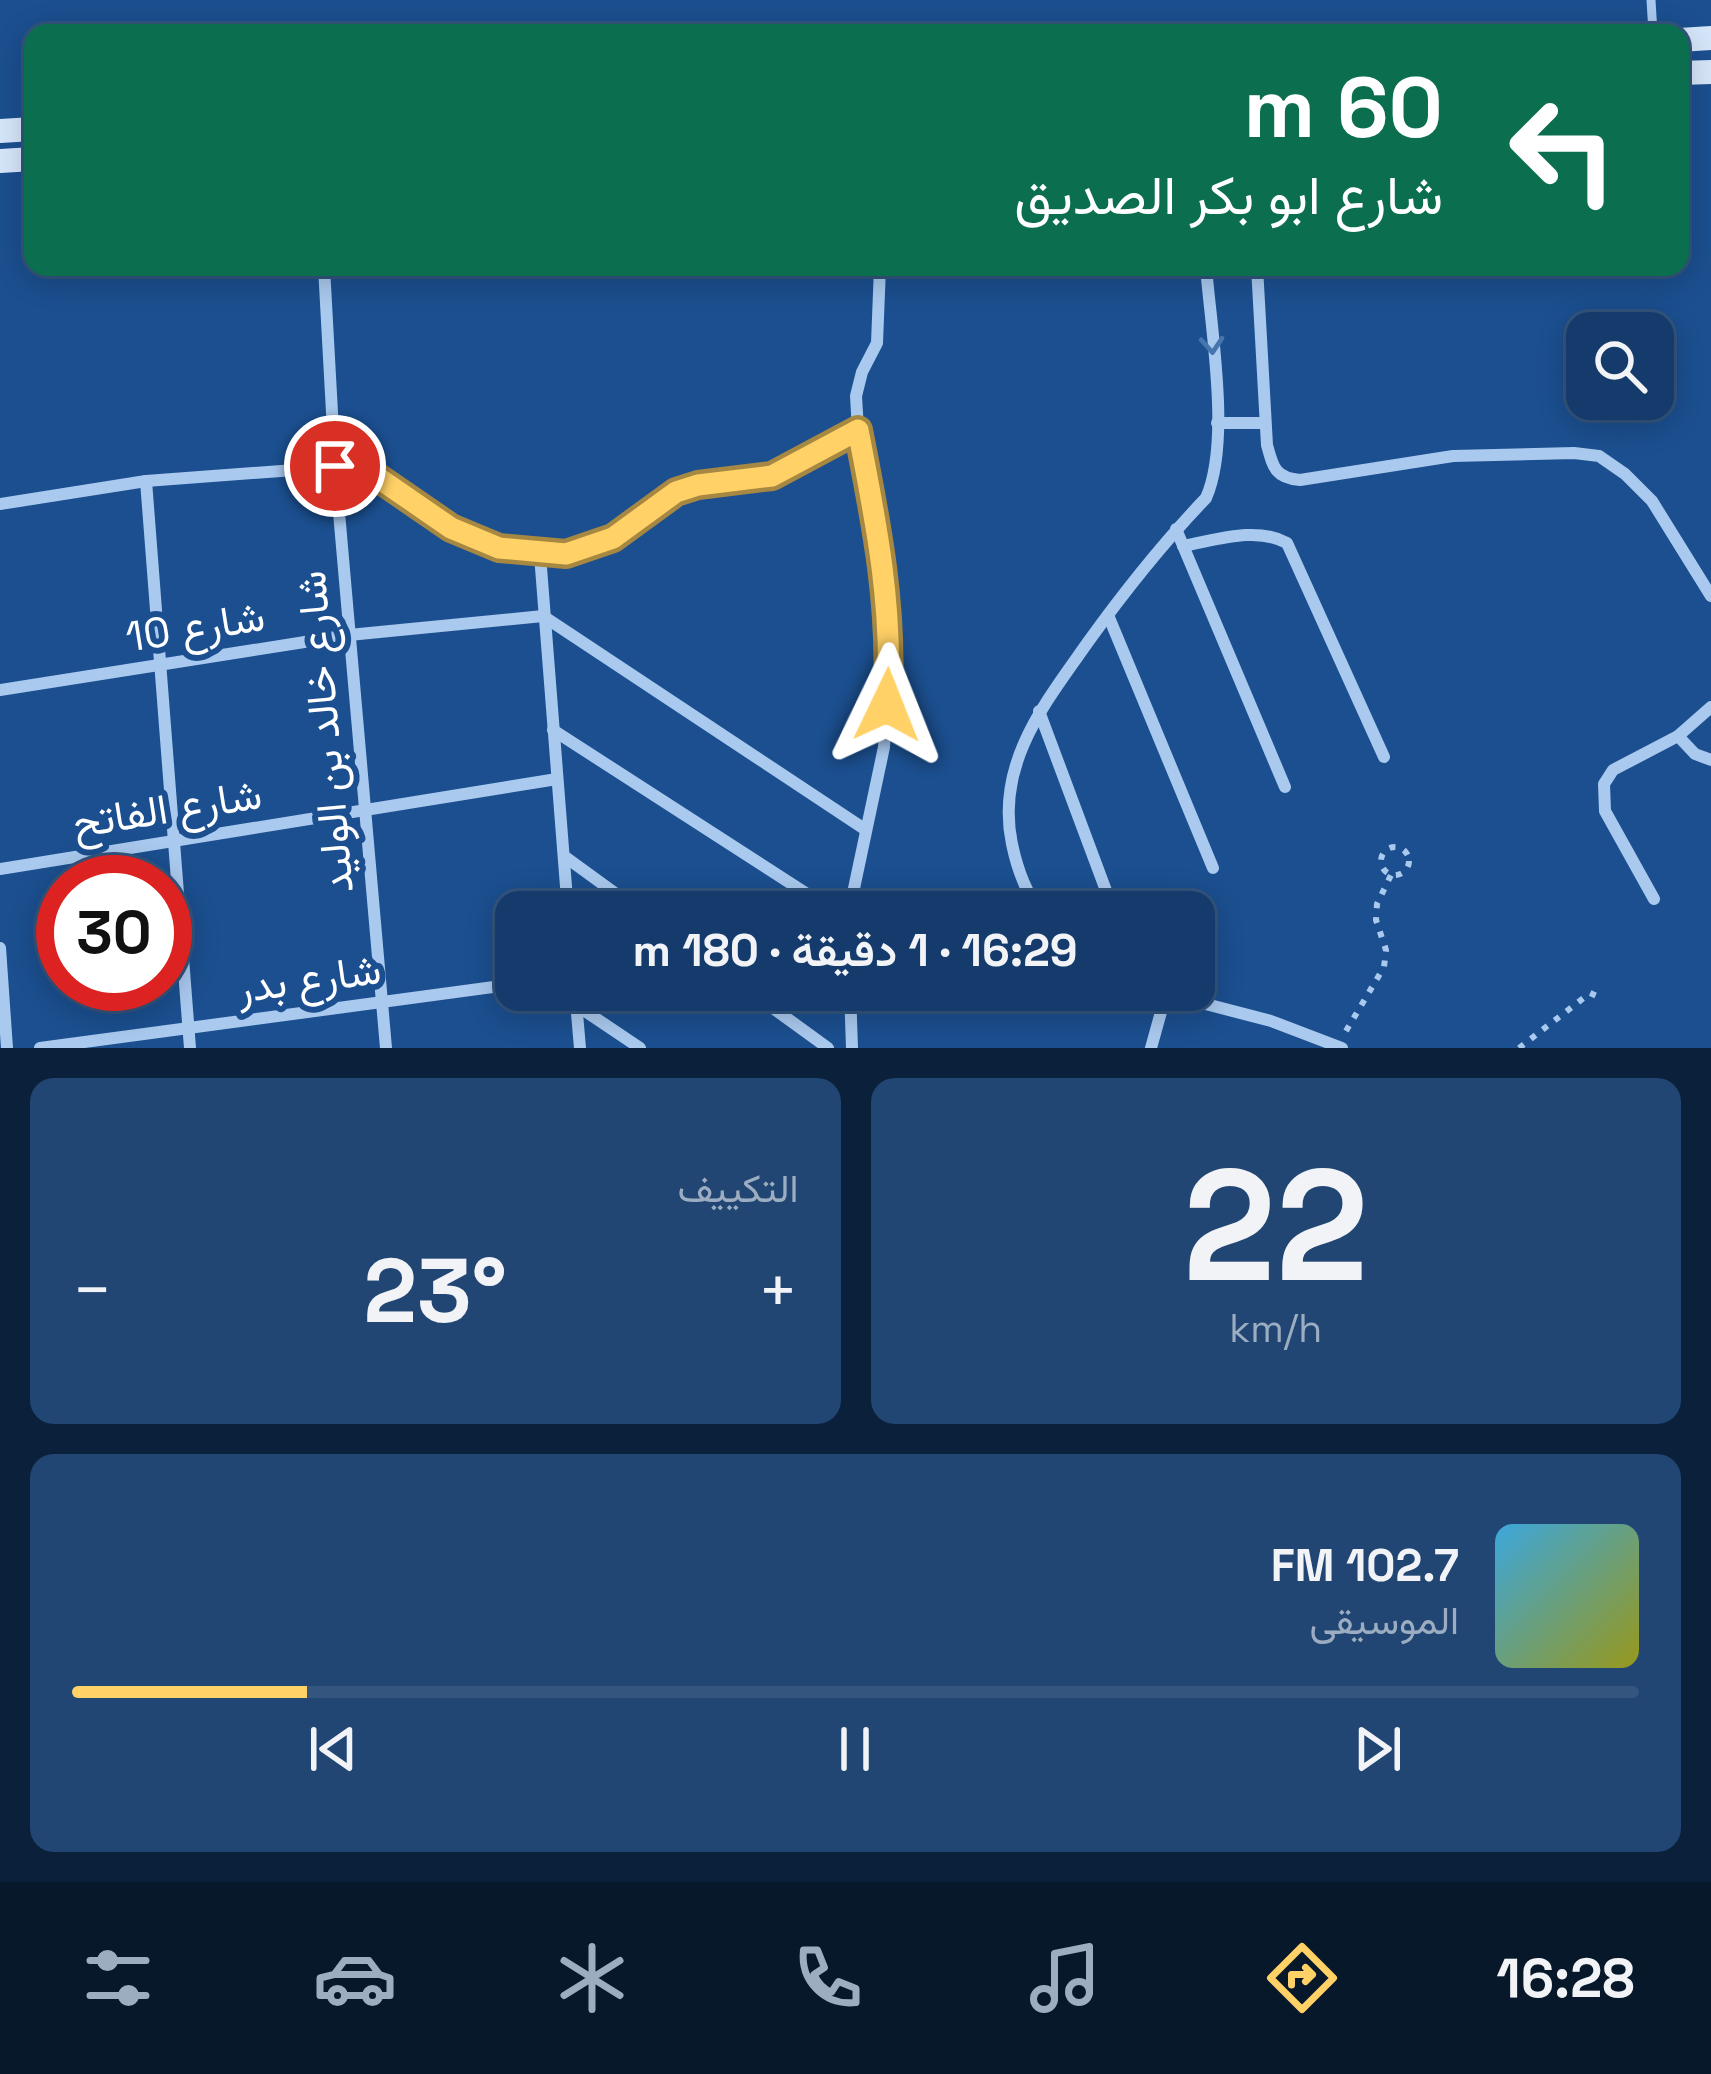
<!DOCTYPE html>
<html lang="ar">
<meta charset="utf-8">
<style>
body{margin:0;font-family:"Space Grotesk",Vazirmatn,sans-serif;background:#214673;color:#f1f3f6;direction:rtl;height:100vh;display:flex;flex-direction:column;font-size:45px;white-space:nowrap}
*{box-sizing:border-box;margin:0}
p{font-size:39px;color:#9dadc1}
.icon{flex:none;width:66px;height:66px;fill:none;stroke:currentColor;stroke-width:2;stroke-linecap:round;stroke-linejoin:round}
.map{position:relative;height:1048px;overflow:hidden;direction:ltr}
.details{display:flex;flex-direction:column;gap:30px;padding:30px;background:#0b203b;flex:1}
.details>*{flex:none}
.banner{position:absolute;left:24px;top:24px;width:1665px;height:252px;border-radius:24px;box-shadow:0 6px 30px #0003,0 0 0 3px #33557e;direction:rtl;background:#0b6e4f;color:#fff;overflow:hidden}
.controls{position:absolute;left:1566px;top:312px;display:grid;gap:24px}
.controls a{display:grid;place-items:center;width:108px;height:108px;border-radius:24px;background:#143b6b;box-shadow:0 6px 30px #0003,0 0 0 3px #33557e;font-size:60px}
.speed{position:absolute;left:36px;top:855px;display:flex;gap:24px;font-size:60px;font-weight:700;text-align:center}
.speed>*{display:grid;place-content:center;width:156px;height:156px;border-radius:50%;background:#143b6b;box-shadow:0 6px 30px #0003,0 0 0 3px #33557e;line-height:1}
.speed .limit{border:18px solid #d22;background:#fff;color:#111}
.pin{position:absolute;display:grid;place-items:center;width:102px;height:102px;color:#fff;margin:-51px;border:6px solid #fff;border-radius:50%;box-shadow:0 3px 12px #0007}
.me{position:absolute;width:132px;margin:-66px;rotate:2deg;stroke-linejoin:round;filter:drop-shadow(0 0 9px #0008)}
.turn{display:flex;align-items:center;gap:42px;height:252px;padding:0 48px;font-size:54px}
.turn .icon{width:156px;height:156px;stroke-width:2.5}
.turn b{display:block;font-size:84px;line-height:102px}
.big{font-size:90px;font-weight:600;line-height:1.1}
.details .tile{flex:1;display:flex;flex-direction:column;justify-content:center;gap:18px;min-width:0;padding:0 42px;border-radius:24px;background:#214673}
.details .dial{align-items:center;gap:0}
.dial b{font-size:156px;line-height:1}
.song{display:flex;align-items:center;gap:36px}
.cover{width:144px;height:144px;border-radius:18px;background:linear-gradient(135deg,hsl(200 70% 55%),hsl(60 70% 35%))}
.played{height:12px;border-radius:6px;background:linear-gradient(90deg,#ffd166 15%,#33557e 15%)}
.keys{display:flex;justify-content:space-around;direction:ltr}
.heat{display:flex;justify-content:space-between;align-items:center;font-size:66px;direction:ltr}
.details .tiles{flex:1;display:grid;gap:30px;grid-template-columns:1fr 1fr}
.tile:last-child{grid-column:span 2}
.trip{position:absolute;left:495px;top:891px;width:720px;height:120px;border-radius:24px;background:#143b6b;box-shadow:0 6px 30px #0003,0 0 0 3px #33557e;font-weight:600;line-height:120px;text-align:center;direction:rtl}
.tab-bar{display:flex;height:192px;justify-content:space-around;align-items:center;background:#08182b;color:#9dadc1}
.tab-bar .icon{width:84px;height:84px}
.tab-bar .current{color:#ffd166}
.tab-bar b{font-size:54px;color:#f1f3f6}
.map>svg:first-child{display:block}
</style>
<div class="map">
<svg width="1711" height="1048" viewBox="0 0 1711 1048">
<rect width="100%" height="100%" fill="#1b4f8f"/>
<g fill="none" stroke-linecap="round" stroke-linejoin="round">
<!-- path -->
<g stroke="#a9c9ee" stroke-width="6" stroke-dasharray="6 9" stroke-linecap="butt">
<circle cx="1395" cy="861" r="14"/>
<path d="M1346 1031 1384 967 1386 950 1376 920 1377 904 1391 875"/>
<path d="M1519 1048 1590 993 1601 998"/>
</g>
<!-- service -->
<path stroke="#a9c9ee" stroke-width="9" d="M1651 0 1653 33"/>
<!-- minor -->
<g stroke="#a9c9ee" stroke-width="12">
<path d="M324 267 335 467 386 1048"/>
<path d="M1257 267 1267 445C1273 467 1275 478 1300 480L1453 456 1574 453 1599 456 1625 474 1652 501 1711 596"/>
<path d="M1217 423H1265"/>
<path d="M146 481 190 1048"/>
<path d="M0 504 146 481 335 467 377 477 451 528 499 548 566 554 613 538 677 492 699 485 772 476 858 430"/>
<path d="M1176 529 1285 787"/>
<path d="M1183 546C1217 540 1256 526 1287 543L1384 757"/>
<path d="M540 555 568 912"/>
<path d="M1108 615 1213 868"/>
<path d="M0 690 349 635 543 616 866 830"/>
<path d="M1039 711 1114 912"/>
<path d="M553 730 835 912"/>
<path d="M1678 736 1695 754 1711 760"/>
<path d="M564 856 641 912"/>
<path d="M0 869 557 779"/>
<path d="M1654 899 1605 811 1604 784 1613 770 1678 736 1711 707"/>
<path d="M849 912 884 747 890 662 885 578 858 430 856 396 862 372 877 343 880 267"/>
<path d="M1041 912C1025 892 1017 868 1012 844 995 764 1045 703 1088 642 1124 592 1163 543 1206 498 1231 442 1211 330 1206 267"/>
<path d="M0 948 7 1048"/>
<path d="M575 990 580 1048"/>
<path d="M748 990 828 1048"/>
<path d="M850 990 852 1048"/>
<path d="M1152 990 1271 1021 1342 1048"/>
<path d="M576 1005 640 1048"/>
<path d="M40 1048 516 984"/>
<path d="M1151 1048 1166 994"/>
</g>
<!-- secondary -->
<g stroke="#d6e6fa" stroke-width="24">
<path d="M1680 40 1711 38"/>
<path d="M1680 73 1711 72"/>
<path d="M0 131 33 129"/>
<path d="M0 161 33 159"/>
</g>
</g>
<!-- one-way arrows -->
<defs><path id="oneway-chevron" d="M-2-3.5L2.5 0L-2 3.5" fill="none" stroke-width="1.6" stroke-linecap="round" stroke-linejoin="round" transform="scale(3)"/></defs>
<use stroke="#4674ac" href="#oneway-chevron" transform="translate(1212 345) rotate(86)"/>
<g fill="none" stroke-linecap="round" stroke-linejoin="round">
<!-- route casing -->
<g stroke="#a68842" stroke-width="30">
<path id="route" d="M335 466 377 477 451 528 499 548 566 554 613 538 676 492 698 485 772 476 858 430C876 521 894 611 887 705"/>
</g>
<!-- route -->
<use href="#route" stroke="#ffd166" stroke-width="21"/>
</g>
<g text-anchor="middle" stroke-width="12" stroke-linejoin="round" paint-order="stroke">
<!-- street labels -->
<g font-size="42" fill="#fff" stroke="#1b4f8f">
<text transform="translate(195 626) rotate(-9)" y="15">شارع 10</text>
<text transform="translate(324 732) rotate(-95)" y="15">شارع خالد بن الوليد</text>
<text transform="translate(167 808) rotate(-9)" y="15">شارع الفاتح</text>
<text transform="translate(309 978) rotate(-8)" y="15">شارع بدر</text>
</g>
</g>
</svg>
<div class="controls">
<a><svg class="icon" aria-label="search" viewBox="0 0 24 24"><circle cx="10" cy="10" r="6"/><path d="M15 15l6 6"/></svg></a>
</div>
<div class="speed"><div class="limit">30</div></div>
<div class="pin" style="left:335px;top:466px;background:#d93025"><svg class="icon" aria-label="arrive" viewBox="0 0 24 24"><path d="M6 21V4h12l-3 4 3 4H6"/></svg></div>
<svg class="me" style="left:887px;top:705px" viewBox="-20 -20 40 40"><path d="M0-17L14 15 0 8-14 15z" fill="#ffd166" stroke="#fff" stroke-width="4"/></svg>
<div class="trip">16:29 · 1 دقيقة · 180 m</div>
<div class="banner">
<div class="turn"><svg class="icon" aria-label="left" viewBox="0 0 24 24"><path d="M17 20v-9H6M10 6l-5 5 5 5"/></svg><div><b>60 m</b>شارع ابو بكر الصديق</div></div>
</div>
</div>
<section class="details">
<div class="tiles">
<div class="tile dial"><b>22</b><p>km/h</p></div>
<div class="tile"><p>التكييف</p>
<div class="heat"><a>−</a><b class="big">23°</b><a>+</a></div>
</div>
<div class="tile">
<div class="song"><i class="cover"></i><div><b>102.7 FM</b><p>الموسيقى</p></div></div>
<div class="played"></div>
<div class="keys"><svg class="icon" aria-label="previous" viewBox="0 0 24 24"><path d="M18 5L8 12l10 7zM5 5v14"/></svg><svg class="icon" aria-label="pause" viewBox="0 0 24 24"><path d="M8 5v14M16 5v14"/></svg><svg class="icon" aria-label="next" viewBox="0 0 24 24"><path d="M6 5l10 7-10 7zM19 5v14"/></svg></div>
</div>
</div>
</section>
<nav class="tab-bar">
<b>16:28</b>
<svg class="icon current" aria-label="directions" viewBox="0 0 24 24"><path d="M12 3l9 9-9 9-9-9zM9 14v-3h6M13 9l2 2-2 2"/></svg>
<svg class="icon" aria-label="music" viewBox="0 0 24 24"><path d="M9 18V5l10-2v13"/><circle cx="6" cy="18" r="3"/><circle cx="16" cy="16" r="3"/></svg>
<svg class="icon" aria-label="phone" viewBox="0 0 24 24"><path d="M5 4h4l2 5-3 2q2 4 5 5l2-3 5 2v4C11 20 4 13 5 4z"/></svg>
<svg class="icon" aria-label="climate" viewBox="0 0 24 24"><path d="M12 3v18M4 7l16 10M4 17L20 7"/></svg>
<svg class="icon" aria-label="car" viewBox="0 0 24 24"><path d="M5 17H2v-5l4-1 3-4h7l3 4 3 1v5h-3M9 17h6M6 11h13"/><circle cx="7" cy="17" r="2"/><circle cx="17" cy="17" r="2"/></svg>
<svg class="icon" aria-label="filters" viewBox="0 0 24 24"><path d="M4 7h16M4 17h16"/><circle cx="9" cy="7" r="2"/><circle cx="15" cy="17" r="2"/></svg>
</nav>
